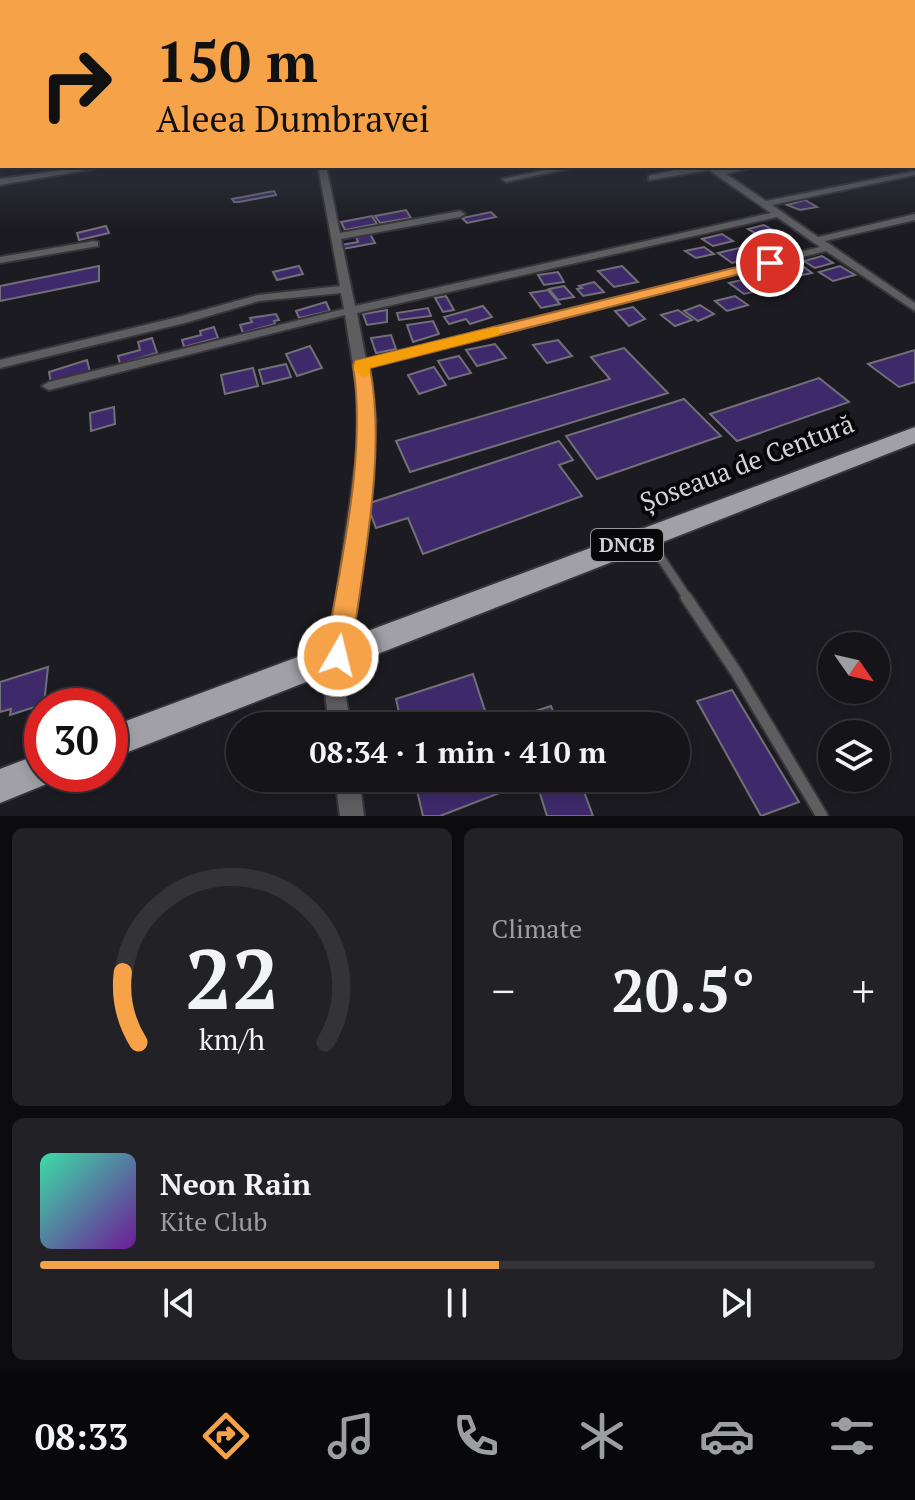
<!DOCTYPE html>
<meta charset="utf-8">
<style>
body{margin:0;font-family:"PT Serif",serif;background:#222126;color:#f1f3f6;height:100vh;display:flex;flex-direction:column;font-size:30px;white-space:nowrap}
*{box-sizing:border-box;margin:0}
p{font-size:26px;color:#9d9ea2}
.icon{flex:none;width:44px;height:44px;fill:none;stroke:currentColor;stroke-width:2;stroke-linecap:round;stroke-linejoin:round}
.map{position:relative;height:816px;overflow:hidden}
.sheet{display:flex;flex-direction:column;gap:12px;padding:12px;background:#0c0b0e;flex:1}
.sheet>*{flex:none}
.banner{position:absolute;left:0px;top:0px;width:916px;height:168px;box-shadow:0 4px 12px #0003,0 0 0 2px #343338;background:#f6a248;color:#111;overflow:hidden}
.needle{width:52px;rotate:124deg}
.fabs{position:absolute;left:818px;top:632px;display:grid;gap:16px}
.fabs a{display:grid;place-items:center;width:72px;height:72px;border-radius:50%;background:#151419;box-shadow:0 4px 12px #0003,0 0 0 2px #343338;font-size:40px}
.speed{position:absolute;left:24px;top:688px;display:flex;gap:16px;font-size:40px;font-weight:700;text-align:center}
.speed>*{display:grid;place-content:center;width:104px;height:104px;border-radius:50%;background:#151419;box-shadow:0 4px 12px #0003,0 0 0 2px #343338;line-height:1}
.speed .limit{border:12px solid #d22;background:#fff;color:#111}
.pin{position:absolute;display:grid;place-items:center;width:68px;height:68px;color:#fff;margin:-34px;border:4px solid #fff;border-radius:50%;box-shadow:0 2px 8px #0007}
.me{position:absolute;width:88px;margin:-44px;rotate:8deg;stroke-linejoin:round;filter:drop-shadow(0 0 6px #0008)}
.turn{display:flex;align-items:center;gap:28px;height:168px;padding:0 24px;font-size:36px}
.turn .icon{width:104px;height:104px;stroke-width:2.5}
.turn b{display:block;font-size:56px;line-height:68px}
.big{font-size:60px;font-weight:700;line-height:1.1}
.sheet .widget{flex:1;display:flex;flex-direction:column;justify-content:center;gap:12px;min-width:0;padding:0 28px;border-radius:12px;background:#222126}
.sheet .dial{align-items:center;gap:0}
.dial svg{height:208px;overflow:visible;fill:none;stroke:#343338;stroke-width:7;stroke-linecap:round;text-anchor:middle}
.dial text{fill:#f1f3f6;stroke:none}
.song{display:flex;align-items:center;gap:24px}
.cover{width:96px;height:96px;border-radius:12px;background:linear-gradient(135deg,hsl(160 70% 55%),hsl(280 70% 35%))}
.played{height:8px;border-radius:4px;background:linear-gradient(90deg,#f6a248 55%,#343338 55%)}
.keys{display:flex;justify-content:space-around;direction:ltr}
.heat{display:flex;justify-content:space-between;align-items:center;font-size:44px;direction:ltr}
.sheet .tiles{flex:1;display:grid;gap:12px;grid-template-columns:1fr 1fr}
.widget:last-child{grid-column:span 2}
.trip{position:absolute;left:226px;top:712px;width:464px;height:80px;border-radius:40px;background:#151419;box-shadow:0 4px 12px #0003,0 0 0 2px #343338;font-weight:700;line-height:80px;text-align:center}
.menu{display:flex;height:128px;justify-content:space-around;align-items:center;background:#08080a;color:#9d9ea2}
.menu .icon{width:56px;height:56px}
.menu .on{color:#f6a248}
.menu b{font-size:36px;color:#f1f3f6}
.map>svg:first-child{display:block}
</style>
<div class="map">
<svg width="915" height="816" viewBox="0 0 915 816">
<rect width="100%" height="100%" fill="#1c1b21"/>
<!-- building -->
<g fill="#3e2a6a" stroke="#727077" stroke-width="2">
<path d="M274 191 276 195 239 202H234L232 199Z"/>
<path d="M805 200 817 207 800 210 787 205Z"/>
<path d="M406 210 411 218 380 223 375 216Z"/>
<path d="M491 212 496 217 467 223 462 218Z"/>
<path d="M372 216 377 224 345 230 341 222Z"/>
<path d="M764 225 776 232 760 236 748 229Z"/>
<path d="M106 226 109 233 79 240 77 233Z"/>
<path d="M370 234 375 243 343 249 341 245 358 242 356 237Z"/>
<path d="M722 234 733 241 713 246 702 239Z"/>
<path d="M704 247 714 254 696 258 685 251Z"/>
<path d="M739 248 753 258 732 263 718 253Z"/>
<path d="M822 256 833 263 815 268 804 261Z"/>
<path d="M800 264 812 273 793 277 780 268Z"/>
<path d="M99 266V281L0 301V286Z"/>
<path d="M299 266 303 274 277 280 273 272Z"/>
<path d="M622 266 638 282 614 287 598 271Z"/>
<path d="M840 266 855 275 833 281 819 272Z"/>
<path d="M558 272 564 282 544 285 538 275Z"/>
<path d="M750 278 765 289 744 294 729 283Z"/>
<path d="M594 282 604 292 583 296 577 289 582 288 579 286Z"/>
<path d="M564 286 574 297 558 300 549 289Z"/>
<path d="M548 290 560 304 541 308 530 293Z"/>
<path d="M446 296 454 310 443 312 435 298Z"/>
<path d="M735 296 748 305 727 311 715 301Z"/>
<path d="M326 302 330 311 299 318 296 311Z"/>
<path d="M700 305 714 314 698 321 684 311Z"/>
<path d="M483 306 492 317 470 324 466 319 449 324 444 317Z"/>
<path d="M633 307 645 319 629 326 615 311Z"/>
<path d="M428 308 431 316 399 320 397 313Z"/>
<path d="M387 310V322L367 325 363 314Z"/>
<path d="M678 310 692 320 675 326 661 315Z"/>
<path d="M276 314 279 320 274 321 275 324 243 333 240 325 252 322 250 318Z"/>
<path d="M433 321 439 334 413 342 407 325Z"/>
<path d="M214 327 218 338 184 347 182 340 201 335 200 331Z"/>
<path d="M391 335 396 349 376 353 371 338Z"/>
<path d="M152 338 157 353 120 364 118 356 140 350 138 342Z"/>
<path d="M558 340 572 356 547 363 533 345Z"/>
<path d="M495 344 506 358 477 366 466 350Z"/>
<path d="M310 346 322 368 297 376 286 354Z"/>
<path d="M624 348 668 393 410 472 396 441 610 379 591 357Z"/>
<path d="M915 350V382L899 387 868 364Z"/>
<path d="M459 356 471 373 449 379 438 361Z"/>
<path d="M87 360 90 372 51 384 49 372Z"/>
<path d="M286 364 291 377 263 384 259 370Z"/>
<path d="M434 367 446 385 419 394 408 375Z"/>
<path d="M253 368 258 386 225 394 221 375Z"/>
<path d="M819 378 849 402 737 441 710 414Z"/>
<path d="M684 399 721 436 597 479 566 436Z"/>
<path d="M114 407 115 424 91 431 90 413Z"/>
<path d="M559 441 573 460 559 465 582 496 423 554 408 518 376 528 367 504Z"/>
<path d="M48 667 44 704 10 715 11 709 0 712V682Z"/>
<path d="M473 674 490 726H402L396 699Z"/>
<path d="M732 690 799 802 761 816 697 701Z"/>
<path d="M551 706 559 726H517L514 718Z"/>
<path d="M414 778H507L510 789 440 816H423Z"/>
<path d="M535 778H579L593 816H547Z"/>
</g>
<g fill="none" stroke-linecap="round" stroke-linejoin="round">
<!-- lane-far1 casing -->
<g stroke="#36353a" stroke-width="12">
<path id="lane-far1" d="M649 540 688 599"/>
</g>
<!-- lane casing -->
<g stroke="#36353a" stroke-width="15">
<path id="lane" d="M686 597 736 672 822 816"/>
</g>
<!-- street casing -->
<g stroke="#36353a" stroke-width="4">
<g id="street">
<rect x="914" y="133" width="1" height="4"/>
<path d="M90 166H110L0 185V179Z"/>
<path d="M318 166H326L340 233 460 211 465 214 460 217 341 239 355 306 771 213 709 170 649 180V176L652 175C670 172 706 160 721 170L742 166H758L726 174 766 201 915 171V175L772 205 818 237 915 214V220L825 241 915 303V311L826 251 368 367 376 420 348 656 345 693 351 726H329L325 693 328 656 362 420 345 315 49 390 42 386 49 382 344 309 341 293 259 301 185 323 0 368V360L178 317 258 295 340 286ZM777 217 820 247 366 360 357 313Z"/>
<path d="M564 166H581L506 182 502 179Z"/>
<path d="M94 241 98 242V246L0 263V257Z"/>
<path d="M335 778H359L364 816H340Z"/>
</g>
</g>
<!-- secondary casing -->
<g stroke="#36353a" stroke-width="4">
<path id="secondary" d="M2 146V154L0 155V147Z"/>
</g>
<!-- primary casing -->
<g stroke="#36353a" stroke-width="4">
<g id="primary">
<path d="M915 427V443L110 759V727Z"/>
<path d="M42 753V774H56L54 781 0 803V769Z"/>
</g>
</g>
<!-- lane-far1 -->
<use href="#lane-far1" stroke="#5e5e61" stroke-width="8"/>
<!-- lane -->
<use href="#lane" stroke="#5e5e61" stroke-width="11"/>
<!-- street -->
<use href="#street" fill="#5e5e61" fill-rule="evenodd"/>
<!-- secondary -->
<use href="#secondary" fill="#848388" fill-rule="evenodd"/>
<!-- primary -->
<use href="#primary" fill="#a2a0a7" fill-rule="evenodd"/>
</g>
<!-- sky -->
<linearGradient id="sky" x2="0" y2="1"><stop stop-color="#0f0f12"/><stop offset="0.5" stop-color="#3a3f4e"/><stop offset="1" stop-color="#3a3f4e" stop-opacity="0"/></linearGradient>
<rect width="915" height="228" fill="url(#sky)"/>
<!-- route -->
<path fill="#f6a248" stroke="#a0692f" stroke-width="2" d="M770 259 775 260V265L370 368C387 456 362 566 351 656L348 665 338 669 329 665 325 656C340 563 367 457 353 365L355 361Z"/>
<!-- slow -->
<path fill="#f59e0b" d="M494 327 499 328V335L370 368 369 375 363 377 354 371 355 361Z"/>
<g text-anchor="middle" stroke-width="8" stroke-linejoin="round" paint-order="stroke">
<!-- shield labels -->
<rect fill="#070608" stroke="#969699" stroke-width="2" x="591" y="529" width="72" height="32" rx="6"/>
<g font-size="20" font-weight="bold" fill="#d3d3d7">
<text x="627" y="552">DNCB</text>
</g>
<!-- near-street labels -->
<g font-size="26" fill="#d3d3d7" stroke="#070608">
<text transform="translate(747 463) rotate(-21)" y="9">Șoseaua de Centură</text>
</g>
</g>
</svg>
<div class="fabs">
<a><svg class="needle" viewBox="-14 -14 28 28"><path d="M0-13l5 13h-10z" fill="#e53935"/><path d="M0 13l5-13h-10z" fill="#9d9ea2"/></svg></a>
<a><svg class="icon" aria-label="layers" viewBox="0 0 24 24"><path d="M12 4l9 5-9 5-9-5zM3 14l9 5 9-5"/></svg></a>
</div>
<div class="speed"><div class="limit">30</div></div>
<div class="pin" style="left:770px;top:263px;background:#d93025"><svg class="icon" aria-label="arrive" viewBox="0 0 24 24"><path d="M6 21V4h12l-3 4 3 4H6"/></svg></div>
<svg class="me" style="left:338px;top:656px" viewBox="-20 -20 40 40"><circle r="17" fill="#f6a248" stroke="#fff" stroke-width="3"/><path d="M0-11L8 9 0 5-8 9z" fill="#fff"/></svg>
<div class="trip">08:34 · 1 min · 410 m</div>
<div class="banner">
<div class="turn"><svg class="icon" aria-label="right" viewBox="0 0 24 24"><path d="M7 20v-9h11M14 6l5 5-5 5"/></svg><div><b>150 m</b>Aleea Dumbravei</div></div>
</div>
</div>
<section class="sheet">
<div class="tiles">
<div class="widget dial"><svg viewBox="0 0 100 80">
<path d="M14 69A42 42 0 1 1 86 69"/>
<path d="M14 69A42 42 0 0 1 8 42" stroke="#f6a248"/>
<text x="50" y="56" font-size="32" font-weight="700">22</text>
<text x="50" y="72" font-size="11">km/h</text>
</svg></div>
<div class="widget"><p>Climate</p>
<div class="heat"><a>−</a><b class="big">20.5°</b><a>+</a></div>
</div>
<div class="widget">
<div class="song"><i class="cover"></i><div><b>Neon Rain</b><p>Kite Club</p></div></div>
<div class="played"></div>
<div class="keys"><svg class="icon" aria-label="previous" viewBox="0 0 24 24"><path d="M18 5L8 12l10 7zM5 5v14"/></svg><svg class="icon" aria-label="pause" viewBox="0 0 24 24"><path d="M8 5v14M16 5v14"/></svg><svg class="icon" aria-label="next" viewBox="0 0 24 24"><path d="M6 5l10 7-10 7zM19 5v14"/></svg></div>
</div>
</div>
</section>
<nav class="menu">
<b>08:33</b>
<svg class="icon on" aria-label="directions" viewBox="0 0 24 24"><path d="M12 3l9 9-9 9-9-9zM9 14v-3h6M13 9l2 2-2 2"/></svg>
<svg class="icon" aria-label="music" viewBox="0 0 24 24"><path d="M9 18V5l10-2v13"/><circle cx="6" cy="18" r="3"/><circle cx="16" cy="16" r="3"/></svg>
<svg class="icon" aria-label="phone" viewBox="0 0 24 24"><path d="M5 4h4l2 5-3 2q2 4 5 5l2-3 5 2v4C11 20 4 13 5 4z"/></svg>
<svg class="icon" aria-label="climate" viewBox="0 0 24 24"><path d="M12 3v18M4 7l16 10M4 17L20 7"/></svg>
<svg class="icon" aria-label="car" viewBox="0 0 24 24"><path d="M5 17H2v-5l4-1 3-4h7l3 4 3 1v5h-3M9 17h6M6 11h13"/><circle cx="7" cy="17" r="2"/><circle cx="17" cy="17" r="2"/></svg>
<svg class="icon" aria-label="filters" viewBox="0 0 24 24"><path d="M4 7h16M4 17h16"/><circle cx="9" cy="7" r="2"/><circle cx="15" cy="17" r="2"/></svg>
</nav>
